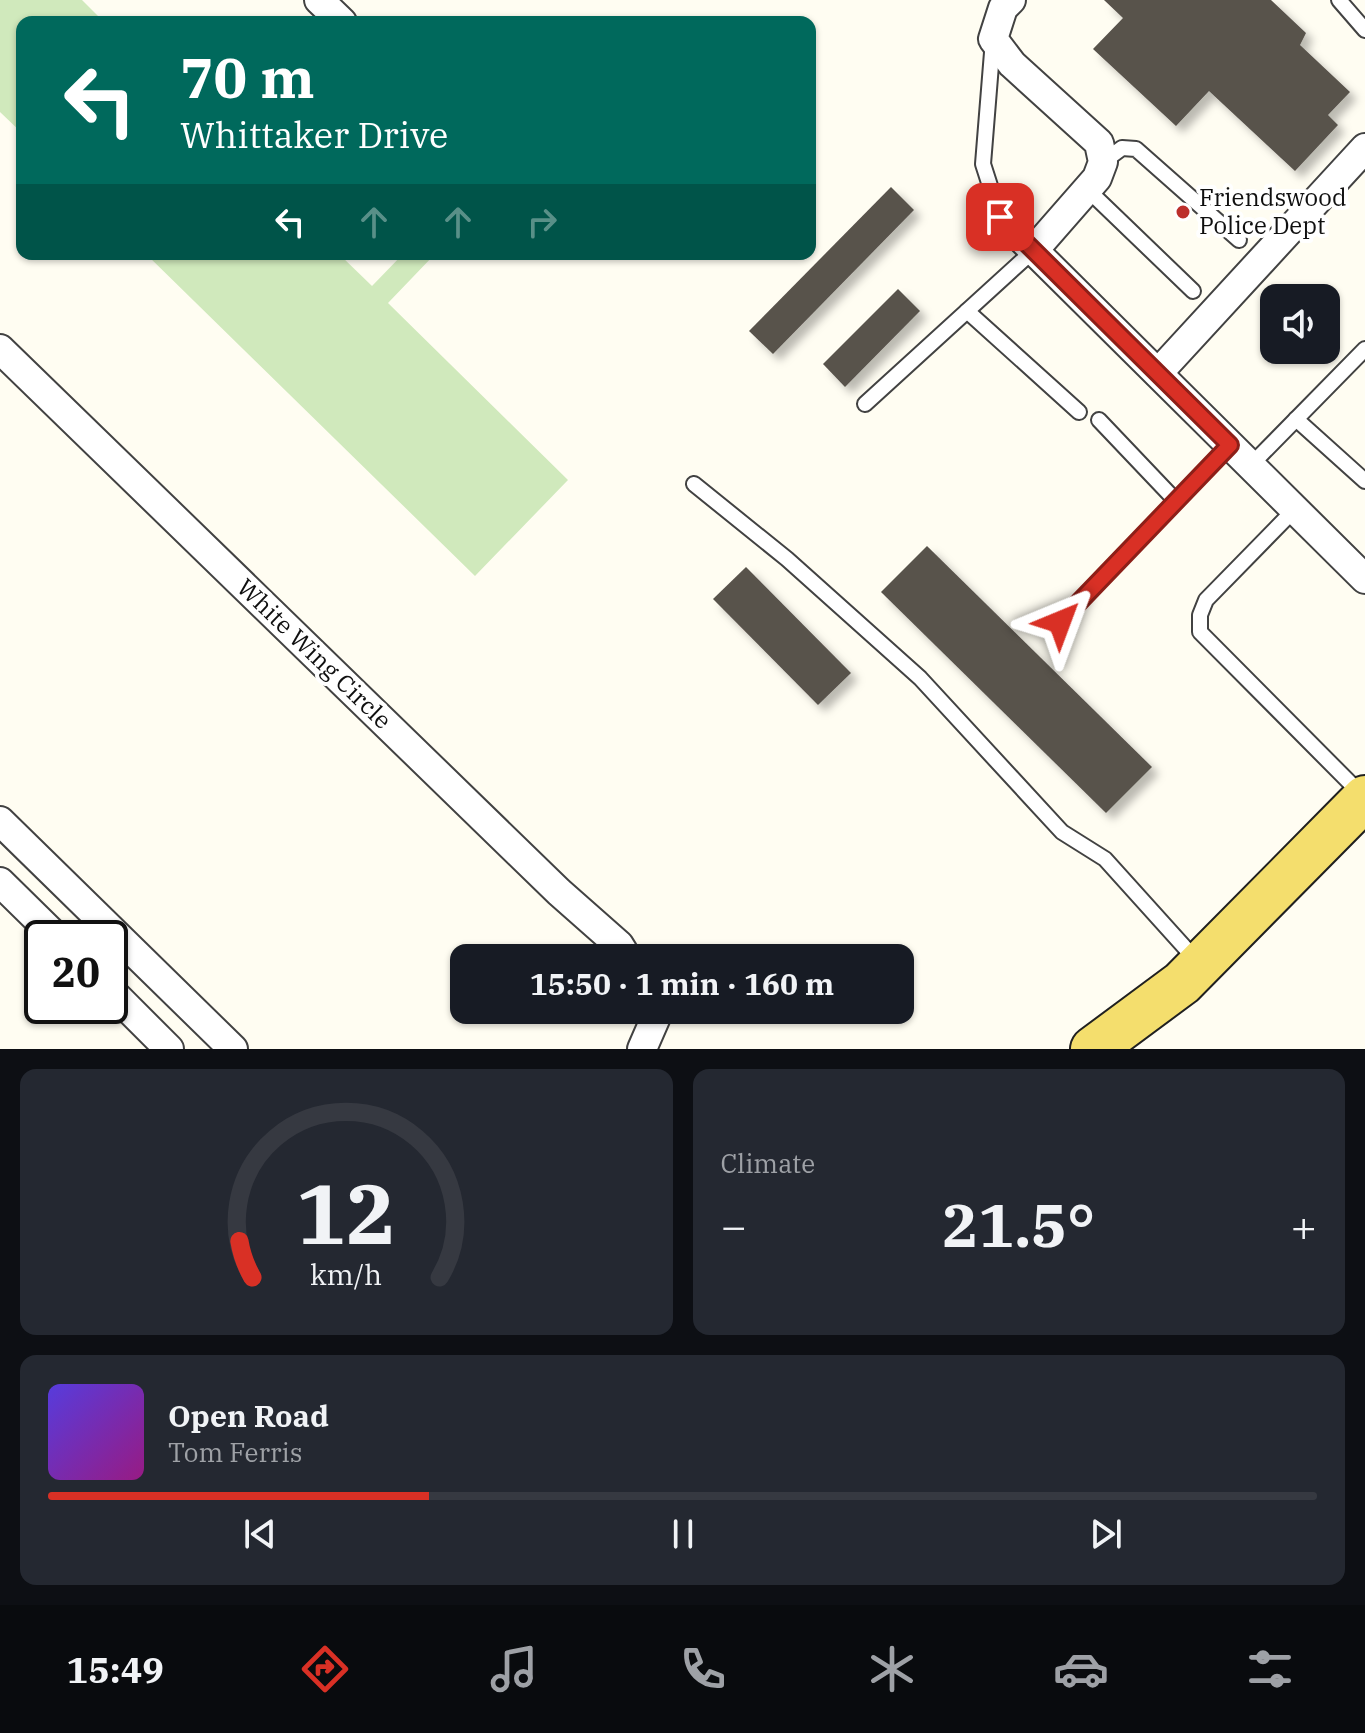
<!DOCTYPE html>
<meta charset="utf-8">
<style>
body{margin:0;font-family:"IBM Plex Serif",serif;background:#242831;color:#f1f3f6;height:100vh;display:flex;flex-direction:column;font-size:30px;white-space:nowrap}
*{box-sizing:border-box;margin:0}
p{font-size:26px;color:#9ea1a6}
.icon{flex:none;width:44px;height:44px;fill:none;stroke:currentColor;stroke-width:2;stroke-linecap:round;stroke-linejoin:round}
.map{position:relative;height:1049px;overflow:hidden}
.sheet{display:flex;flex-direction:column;gap:20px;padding:20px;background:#0d0f14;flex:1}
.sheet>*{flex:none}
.top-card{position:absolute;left:16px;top:16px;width:800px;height:244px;border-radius:16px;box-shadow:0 2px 6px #0004;background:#00695c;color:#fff;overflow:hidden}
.buttons{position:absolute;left:1260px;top:284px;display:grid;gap:16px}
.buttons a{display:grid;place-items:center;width:80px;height:80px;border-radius:16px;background:#171b24;box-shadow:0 2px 6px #0004;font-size:40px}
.speed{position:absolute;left:24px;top:920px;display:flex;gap:16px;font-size:40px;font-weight:700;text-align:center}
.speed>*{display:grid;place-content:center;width:104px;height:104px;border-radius:50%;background:#171b24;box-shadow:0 2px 6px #0004;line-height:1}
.speed .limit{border:4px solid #111;border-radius:12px;background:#fff;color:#111}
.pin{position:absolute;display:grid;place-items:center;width:68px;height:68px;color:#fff;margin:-34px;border-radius:16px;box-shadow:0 4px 12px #0006}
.me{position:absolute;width:88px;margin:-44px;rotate:44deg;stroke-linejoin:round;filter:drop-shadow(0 0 6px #0008)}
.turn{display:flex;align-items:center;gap:28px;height:168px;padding:0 32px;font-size:36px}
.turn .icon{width:104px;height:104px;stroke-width:2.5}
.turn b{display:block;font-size:56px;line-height:68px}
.lanes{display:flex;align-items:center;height:76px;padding:0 32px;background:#0003;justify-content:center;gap:40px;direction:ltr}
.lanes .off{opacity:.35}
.big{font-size:60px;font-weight:700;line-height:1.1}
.sheet .card{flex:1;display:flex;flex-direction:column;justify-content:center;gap:12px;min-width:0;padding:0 28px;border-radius:16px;background:#242831}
.sheet .dial{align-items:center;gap:0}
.dial svg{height:208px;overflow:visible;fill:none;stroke:#363941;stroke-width:7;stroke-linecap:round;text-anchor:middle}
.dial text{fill:#f1f3f6;stroke:none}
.song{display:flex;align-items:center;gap:24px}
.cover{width:96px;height:96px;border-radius:12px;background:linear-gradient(135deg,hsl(250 70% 55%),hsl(310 70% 35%))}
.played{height:8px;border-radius:4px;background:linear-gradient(90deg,#d93025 30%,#363941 30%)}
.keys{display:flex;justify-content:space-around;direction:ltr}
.heat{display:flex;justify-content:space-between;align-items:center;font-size:44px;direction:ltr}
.sheet .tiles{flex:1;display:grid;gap:20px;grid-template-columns:1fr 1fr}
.card:last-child{grid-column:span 2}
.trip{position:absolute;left:450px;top:944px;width:464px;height:80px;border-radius:16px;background:#171b24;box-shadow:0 2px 6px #0004;font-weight:700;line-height:80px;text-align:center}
.menu{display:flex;height:128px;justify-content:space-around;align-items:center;background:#090b0e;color:#9ea1a6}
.menu .icon{width:56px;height:56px}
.menu .current{color:#d93025}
.menu b{font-size:36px;color:#f1f3f6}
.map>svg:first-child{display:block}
</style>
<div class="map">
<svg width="1365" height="1049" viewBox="0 0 1365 1049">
<defs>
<filter id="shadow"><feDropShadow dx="7" dy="7" stdDeviation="4" flood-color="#0004"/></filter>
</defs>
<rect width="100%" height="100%" fill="#fffdf2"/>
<!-- green -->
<g fill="#d0e9bc">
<path d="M0 0H82L104 22H22V133L0 112Z"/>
<path d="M146 254H339L372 286 403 254H435L388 303 568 480 475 576Z"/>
</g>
<!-- building -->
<g fill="#58524c" filter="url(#shadow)">
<path d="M1104 0H1271L1306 33 1300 45 1350 92 1328 115 1338 125 1295 171 1209 91 1176 126 1093 49 1123 18Z"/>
<path d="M891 187 914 210 773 354 749 331Z"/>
<path d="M898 289 920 311 845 387 823 364Z"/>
<path d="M927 546 1152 767 1106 813 881 592Z"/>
<path d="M746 567 851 673 818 705 713 599Z"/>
</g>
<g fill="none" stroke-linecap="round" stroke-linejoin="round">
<!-- lane casing -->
<g stroke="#424242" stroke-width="18">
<g id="lane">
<path d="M1339 0 1365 30"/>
<path d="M993 40 983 164 1000 217"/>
<path d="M1103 162 1122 148 1136 149 1239 240"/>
<path d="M1087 189 1193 291"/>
<path d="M967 311 1079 412"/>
<path d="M865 404 1034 250"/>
<path d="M1296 419 1365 481"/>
<path d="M1099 420 1176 501"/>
<path d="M1251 465 1365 349"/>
<path d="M694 484 787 559 920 678 1062 832 1105 859 1197 961"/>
<path d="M1295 509 1206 600 1200 615V632L1363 796"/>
<path d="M1060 622 1230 445"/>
</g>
</g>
<!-- street casing -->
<g stroke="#424242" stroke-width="32">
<g id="street">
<path d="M319 0 342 22"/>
<path d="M1011 0 1003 8 993 39 1012 64 1099 143 1103 162 1097 178 1034 250"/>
<path d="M1000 217 1365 579"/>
<path d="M0 349 559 892 619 945 627 958"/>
<path d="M1158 373 1365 148"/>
<path d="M0 821 233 1049"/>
<path d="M0 882 57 938"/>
<path d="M110 990 169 1049"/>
<path d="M642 1049 659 1010"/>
</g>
</g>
<!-- primary casing -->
<g stroke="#202020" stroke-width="48">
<path id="primary" d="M1093 1049 1182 983 1365 798"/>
</g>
<!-- lane -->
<use href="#lane" stroke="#fff" stroke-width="14"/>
<!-- street -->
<use href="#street" stroke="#fff" stroke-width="28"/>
<!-- primary -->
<use href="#primary" stroke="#f4de6d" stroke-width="44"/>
</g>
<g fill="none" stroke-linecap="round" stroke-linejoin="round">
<!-- route casing -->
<g stroke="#8d1f18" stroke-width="20">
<path id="route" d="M1000 217 1230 445 1060 622"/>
</g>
<!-- route -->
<use href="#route" stroke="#d93025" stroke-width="14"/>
</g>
<!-- markers -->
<circle fill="#bc2f2b" stroke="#fff" stroke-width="3" cx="1183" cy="212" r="8"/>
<g text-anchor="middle" stroke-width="8" stroke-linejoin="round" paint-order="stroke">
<!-- poi labels -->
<g font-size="24" fill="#0f0f0f" stroke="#fff" text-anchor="start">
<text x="1199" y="206">Friendswood<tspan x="1199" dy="28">Police Dept</tspan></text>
</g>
<!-- street labels -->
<g font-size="24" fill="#0f0f0f" stroke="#fff">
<text transform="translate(314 654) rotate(44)" y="8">White Wing Circle</text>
</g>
</g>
</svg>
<div class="buttons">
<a><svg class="icon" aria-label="sound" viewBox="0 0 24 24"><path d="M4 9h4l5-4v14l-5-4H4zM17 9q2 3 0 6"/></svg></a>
</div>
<div class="speed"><div class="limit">20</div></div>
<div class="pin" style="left:1000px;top:217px;background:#d93025"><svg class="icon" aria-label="arrive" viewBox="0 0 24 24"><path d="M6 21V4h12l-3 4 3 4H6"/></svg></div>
<svg class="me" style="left:1060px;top:622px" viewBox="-20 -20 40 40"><path d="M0-17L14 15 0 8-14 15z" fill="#d93025" stroke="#fff" stroke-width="4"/></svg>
<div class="trip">15:50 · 1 min · 160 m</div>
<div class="top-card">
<div class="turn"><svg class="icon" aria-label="left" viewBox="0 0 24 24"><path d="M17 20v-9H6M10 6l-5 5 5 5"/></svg><div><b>70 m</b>Whittaker Drive</div></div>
<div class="lanes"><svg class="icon" aria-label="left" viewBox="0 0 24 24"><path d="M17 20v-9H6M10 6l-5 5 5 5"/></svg><svg class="icon off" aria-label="ahead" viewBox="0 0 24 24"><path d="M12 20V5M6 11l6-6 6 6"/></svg><svg class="icon off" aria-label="ahead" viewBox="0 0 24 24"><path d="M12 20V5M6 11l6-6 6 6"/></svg><svg class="icon off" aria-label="right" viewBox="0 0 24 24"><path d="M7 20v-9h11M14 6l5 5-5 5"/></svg></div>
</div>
</div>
<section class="sheet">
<div class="tiles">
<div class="card dial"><svg viewBox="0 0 100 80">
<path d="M14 69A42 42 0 1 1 86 69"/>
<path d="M14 69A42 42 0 0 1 9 55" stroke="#d93025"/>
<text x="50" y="56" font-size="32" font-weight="700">12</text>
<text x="50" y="72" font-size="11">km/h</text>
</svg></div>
<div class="card"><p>Climate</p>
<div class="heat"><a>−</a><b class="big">21.5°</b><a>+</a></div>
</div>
<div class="card">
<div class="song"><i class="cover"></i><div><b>Open Road</b><p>Tom Ferris</p></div></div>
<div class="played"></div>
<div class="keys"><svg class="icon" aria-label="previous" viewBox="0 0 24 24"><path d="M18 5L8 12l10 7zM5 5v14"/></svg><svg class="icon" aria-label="pause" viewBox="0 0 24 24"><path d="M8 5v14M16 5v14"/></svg><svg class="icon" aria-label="next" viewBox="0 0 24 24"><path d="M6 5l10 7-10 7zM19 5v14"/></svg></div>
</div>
</div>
</section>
<nav class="menu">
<b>15:49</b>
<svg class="icon current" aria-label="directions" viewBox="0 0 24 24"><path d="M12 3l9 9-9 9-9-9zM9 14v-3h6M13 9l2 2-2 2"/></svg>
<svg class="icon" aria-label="music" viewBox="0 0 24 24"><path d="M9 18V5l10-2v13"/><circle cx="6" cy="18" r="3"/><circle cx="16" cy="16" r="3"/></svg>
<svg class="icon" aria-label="phone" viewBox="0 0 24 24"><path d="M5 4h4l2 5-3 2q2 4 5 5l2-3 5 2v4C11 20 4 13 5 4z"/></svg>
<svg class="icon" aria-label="climate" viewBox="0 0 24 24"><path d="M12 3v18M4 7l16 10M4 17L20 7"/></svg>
<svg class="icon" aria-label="car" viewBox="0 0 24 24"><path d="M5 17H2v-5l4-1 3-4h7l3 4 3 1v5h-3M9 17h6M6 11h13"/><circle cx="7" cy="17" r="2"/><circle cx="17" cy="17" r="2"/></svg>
<svg class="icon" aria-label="filters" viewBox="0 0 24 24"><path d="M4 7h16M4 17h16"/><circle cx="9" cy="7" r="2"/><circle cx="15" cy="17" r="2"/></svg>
</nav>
